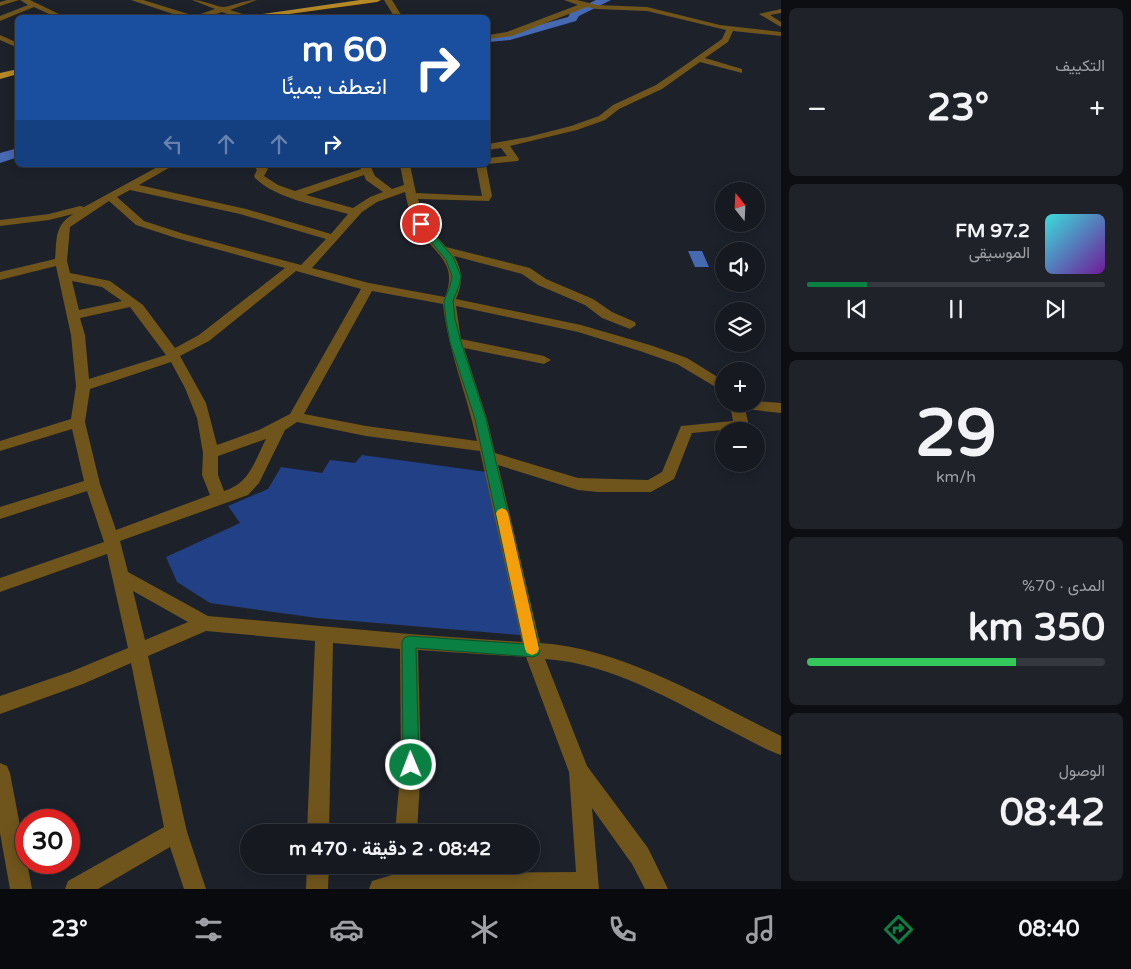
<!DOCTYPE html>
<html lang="ar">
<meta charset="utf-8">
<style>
body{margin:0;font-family:"Varela Round",Vazirmatn,sans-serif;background:#1f2229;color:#f1f3f6;direction:rtl;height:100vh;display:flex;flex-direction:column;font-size:19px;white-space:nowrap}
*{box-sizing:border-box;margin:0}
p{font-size:16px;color:#9ea0a5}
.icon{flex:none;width:28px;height:28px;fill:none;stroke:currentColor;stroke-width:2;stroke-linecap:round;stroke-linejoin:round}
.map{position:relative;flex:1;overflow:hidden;direction:ltr}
.details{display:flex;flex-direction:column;gap:8px;padding:8px;background:#0c0e12;width:350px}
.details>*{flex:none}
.top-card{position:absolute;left:15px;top:15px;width:475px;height:152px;border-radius:8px;box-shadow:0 2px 12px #0003,0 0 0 1px #35383e;direction:rtl;background:#1a4fa0;color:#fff;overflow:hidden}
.needle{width:32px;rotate:342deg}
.fabs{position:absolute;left:715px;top:182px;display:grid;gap:10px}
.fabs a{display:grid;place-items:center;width:50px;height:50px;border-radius:50%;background:#161920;box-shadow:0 2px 12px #0003,0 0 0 1px #35383e;font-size:25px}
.speed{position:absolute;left:15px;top:809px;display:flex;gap:10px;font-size:25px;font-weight:700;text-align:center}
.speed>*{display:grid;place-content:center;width:65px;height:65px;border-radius:50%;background:#161920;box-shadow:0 2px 12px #0003,0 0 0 1px #35383e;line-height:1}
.speed .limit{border:8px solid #d22;background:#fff;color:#111}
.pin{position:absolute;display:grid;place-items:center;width:42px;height:42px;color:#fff;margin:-21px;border:2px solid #fff;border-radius:50%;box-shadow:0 1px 5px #0007}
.me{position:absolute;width:55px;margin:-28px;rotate:359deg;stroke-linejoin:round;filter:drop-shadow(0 0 4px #0008)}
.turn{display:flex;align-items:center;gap:18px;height:105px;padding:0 20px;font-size:22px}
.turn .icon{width:65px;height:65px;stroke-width:2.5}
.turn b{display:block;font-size:35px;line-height:42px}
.lanes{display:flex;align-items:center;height:48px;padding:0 20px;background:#0003;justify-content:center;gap:25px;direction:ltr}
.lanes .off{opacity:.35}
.big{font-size:38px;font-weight:700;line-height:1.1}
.details .tile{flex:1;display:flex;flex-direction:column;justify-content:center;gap:8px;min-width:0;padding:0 18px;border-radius:8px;background:#1f2229}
.details .dial{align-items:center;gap:0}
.dial b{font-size:65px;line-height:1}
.song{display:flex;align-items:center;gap:15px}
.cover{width:60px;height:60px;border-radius:8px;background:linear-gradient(135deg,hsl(180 70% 55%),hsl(280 70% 35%))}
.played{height:5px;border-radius:2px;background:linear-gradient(90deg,#0b8043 20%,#35383e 20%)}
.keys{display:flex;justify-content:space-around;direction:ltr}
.heat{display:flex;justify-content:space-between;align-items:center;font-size:28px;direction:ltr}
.charge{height:8px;border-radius:4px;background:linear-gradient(90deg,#34c759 70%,#35383e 0)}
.trip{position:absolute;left:240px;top:824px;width:300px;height:50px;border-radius:25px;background:#161920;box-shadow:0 2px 12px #0003,0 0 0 1px #35383e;font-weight:700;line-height:50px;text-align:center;direction:rtl}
.tab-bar{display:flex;height:80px;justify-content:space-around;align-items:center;background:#090a0d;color:#9ea0a5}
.tab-bar .icon{width:35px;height:35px}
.tab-bar .current{color:#0b8043}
.tab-bar b{font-size:22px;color:#f1f3f6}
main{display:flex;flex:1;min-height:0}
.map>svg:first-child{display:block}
</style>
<main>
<section class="details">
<div class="tile"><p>التكييف</p>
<div class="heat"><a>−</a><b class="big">23°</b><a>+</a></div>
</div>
<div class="tile">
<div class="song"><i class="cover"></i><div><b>97.2 FM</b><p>الموسيقى</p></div></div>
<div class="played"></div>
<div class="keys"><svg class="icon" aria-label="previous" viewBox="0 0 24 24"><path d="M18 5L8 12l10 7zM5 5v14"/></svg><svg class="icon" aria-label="pause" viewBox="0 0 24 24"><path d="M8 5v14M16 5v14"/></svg><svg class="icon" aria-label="next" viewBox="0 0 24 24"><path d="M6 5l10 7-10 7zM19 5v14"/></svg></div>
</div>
<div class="tile dial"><b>29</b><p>km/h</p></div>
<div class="tile"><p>المدى · 70%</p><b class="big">350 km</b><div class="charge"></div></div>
<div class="tile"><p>الوصول</p><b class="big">08:42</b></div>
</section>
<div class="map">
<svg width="781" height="889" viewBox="0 0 781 889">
<rect width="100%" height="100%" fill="#1d212a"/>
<!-- green -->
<path fill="#224085" d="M362 455 494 473 531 636 317 618 210 603 177 582 166 557 240 523 228 506 268 489 281 467 322 473 330 460 355 463Z"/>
<!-- water -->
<path fill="#4769b1" d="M688 251H702L709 267H695Z"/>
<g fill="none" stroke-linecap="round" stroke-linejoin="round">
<!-- river -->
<g fill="#4769b1" fill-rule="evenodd">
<path d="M596 0H611L579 16 576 21 510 40 488 42V36L509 33 568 17 571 12Z"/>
<path d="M18 148V157L0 163V153Z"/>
</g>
<!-- minor -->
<g fill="#6f541b" fill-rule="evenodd">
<path d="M7 0H19L0 6V2Z"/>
<path d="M20 0H30L59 14 57 18H49L51 15 34 7 0 21V16L28 5Z"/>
<path d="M131 0H143L195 16 215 9 192 0C203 0 217 7 224 7 236 5 245 0 257 0L230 10 246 15V18H237L222 12 205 18H185Z"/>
<path d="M384 0H392L403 18H395Z"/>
<path d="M564 0H577L597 5 647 7 720 25 781 32V36L733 31 728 42 705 58 742 69V73L700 62 662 89 619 109 605 120 577 130 510 146 519 159 518 161 488 164V158L507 156 501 148 488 150V144L528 137 571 126 599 116 613 105 656 85 681 68 722 39 726 30 647 11 597 9 587 7 512 36 488 39V35L507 32 578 5Z"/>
<path d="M781 9V13L770 15 781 22V27L759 14Z"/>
<path d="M0 35 18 43V48L0 40Z"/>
<path d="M161 165H174L139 185 246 209 331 234 348 214C320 206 276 199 255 178L254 176 257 170 253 165H264L268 169 264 176 278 185 295 191 361 169 360 165H370L375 176 392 189 404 185 400 165H410L416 193 482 196 476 165H486L492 196 489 201 418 199 426 224 446 247 530 268 546 279 593 299 612 312 635 322 636 325 630 329 602 318 585 305 538 285 522 274 454 256C463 271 463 283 456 299L581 325 650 345 687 358 724 381V392L677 364 640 351 578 332 456 306 461 339 544 356 551 360 544 364 464 348 487 419 495 453 578 478 648 480 662 472 681 426 733 421 730 404H756V401L781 403V413L745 409 748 422 744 428 692 433 674 479 651 492H598L578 490 498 465 540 643C622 648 708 700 781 736V755C764 749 749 740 733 732 675 702 612 663 545 659L587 766 648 848 668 889H645L632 864 592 808 599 889H369L372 881 392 875 393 865H415V873L576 872 569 772 526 657 418 650 421 765 417 832H395L401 765 400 649 333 643 329 832H307L315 641 206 631 148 656 187 832 206 889H184L170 847 98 889H65L68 881 164 827 131 663 83 684 0 714V696L70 672 128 648 107 554 0 592V578L104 542 87 491 0 519V507L84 481 72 429 0 451V441L71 419 76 386 71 335 56 266 0 280V272L55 259C57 239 54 226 73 214L49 220 0 226V220L49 214 80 206 84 207ZM364 175 366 180 383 192 370 197 353 208 306 195ZM130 190 240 214 326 239 301 265 184 234 144 221 117 197ZM405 192C407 202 410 216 416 225 430 252 460 260 445 297L369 283 312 268 362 212 377 202ZM109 201 136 225 176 238 285 268 199 335 175 348 143 305 110 281 70 273 67 261 70 227ZM296 271 361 289 290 414 259 430 217 445 206 403 180 356 209 341ZM72 281 102 287 122 301 79 310ZM372 291 443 304C448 351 467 394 477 441L366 426 304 414ZM130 307 166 355 89 379 85 335 80 318ZM171 362 185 388 197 418 203 453 202 475 210 495 116 530 100 484 85 422 90 389ZM297 422 366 436 480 451 522 642 409 634 208 616 128 572 120 541 248 495 259 483 285 430ZM266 439C254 462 250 483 224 491L218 475V456ZM133 591 188 622 145 640Z"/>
<path d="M0 763 7 766 10 773 32 889H10L0 833Z"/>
<path d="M307 865H329L328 889H306Z"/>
</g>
<!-- major -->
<g fill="#b68925" fill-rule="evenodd">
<path d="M360 0H381L377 2 260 18H235Z"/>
<path d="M18 69V74L0 79V73Z"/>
</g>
</g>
<!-- route -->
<path fill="#0b8043" stroke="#07532c" d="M418 223H424L453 257 461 276 459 286 453 301 455 319 461 342 486 419 540 651 538 655 533 657 416 648 419 765 416 770 411 772 405 770 403 765 402 642 404 638 409 636 524 644 475 419 450 342 446 319 444 301 450 286 452 276 446 260 418 226Z"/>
<!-- slow -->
<path fill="#f59e0b" d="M502 508 506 510 508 513 539 649 537 653 532 655 527 653 525 649 496 513 498 510Z"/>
</svg>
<div class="fabs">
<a><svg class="needle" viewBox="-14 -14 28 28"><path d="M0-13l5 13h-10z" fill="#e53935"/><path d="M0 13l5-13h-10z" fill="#9ea0a5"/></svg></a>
<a><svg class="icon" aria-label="sound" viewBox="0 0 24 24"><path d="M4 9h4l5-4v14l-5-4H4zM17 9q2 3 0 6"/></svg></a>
<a><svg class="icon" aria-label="layers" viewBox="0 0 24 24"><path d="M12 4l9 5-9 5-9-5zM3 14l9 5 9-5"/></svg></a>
<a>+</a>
<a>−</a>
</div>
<div class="speed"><div class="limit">30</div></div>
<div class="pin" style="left:421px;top:224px;background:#d93025"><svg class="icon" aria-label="arrive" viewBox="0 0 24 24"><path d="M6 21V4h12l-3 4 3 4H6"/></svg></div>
<svg class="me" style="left:411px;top:765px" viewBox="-20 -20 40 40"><circle r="17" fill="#0b8043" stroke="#fff" stroke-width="3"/><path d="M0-11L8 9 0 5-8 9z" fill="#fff"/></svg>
<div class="trip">08:42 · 2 دقيقة · 470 m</div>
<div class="top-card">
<div class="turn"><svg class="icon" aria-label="right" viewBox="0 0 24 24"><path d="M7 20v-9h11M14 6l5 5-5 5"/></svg><div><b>60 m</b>انعطف يمينًا</div></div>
<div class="lanes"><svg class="icon off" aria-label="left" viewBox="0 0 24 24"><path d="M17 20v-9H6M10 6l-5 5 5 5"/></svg><svg class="icon off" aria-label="ahead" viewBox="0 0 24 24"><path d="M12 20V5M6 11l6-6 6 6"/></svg><svg class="icon off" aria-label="ahead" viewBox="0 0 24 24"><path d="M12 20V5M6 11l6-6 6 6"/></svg><svg class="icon" aria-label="right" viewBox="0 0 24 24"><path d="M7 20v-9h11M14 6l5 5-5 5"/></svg></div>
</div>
</div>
</main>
<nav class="tab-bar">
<b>08:40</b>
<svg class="icon current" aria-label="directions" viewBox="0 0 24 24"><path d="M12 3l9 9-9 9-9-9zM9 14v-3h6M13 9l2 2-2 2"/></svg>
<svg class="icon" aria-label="music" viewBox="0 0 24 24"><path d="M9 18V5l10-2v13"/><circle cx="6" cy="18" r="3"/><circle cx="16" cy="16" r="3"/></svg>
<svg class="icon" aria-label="phone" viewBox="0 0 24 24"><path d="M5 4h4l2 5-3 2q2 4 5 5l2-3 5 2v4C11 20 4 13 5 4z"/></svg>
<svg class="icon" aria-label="climate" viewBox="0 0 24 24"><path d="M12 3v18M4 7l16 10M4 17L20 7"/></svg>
<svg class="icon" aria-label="car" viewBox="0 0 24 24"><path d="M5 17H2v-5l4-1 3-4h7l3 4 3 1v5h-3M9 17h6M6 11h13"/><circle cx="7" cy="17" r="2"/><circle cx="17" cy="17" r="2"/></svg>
<svg class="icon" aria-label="filters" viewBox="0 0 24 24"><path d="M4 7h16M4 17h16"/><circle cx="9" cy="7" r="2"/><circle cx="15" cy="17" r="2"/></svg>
<b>23°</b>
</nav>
